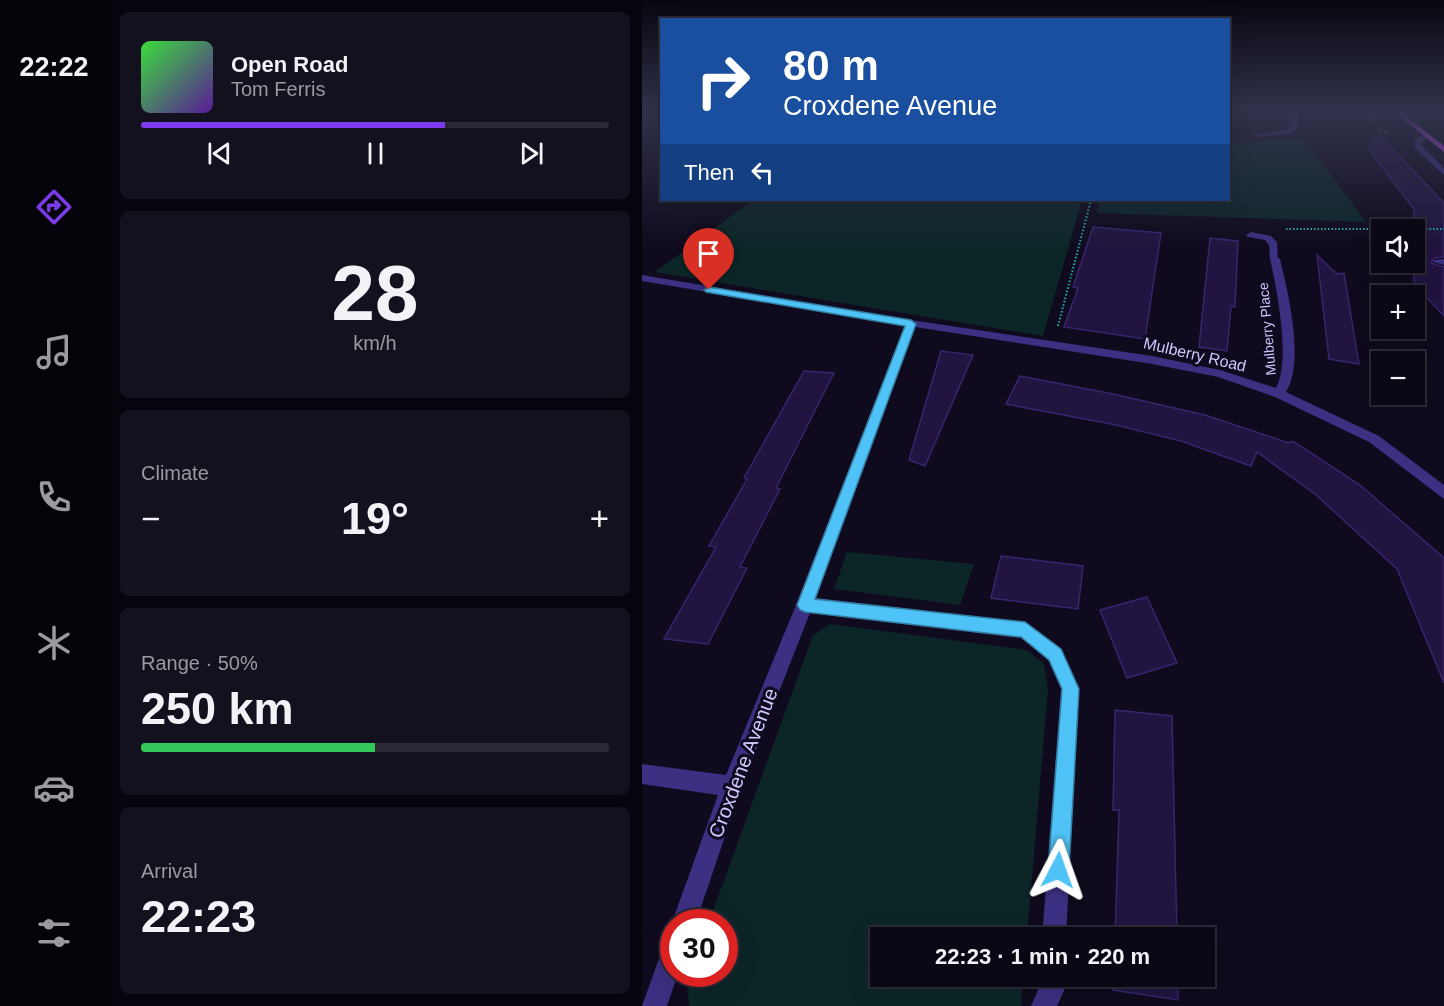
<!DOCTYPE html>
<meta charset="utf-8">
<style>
body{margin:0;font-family:Helvetica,sans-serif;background:#14111f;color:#f1f3f6;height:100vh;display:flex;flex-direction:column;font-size:22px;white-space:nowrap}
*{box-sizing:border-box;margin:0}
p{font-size:20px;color:#9a9aa1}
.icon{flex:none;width:33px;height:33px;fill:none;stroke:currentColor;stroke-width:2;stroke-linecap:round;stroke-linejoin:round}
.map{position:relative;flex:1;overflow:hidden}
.panel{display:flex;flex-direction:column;gap:12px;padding:12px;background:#06040c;width:534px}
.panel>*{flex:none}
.guide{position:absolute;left:18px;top:18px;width:570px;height:183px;border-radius:0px;box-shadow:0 6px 24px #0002,0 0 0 2px #2b2935;background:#1a4fa0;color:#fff;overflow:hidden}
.tools{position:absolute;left:729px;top:219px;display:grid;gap:12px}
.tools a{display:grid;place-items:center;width:54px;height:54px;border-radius:0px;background:#0b0816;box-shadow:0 6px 24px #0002,0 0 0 2px #2b2935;font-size:30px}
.speed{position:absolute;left:18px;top:909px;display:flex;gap:12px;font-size:30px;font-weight:700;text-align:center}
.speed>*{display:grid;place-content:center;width:78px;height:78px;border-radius:50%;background:#0b0816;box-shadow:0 6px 24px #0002,0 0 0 2px #2b2935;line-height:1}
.speed .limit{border:9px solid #d22;background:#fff;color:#111}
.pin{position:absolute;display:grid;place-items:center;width:51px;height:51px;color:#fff;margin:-62px -26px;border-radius:50% 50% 50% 0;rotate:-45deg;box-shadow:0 0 6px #0007}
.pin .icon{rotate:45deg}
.me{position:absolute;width:66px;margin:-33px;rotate:4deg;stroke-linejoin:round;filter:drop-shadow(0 0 4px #0008)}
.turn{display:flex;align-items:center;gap:21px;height:126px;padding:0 24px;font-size:27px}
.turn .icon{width:78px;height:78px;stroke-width:2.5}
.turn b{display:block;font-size:42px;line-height:51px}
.then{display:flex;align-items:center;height:57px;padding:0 24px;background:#0003;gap:12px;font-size:22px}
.big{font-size:45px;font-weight:700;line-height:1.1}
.panel .widget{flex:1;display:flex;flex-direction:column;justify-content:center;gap:9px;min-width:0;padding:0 21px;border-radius:9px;background:#14111f}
.panel .dial{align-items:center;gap:0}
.dial b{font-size:78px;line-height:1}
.song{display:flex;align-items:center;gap:18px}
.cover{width:72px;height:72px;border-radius:9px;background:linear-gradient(135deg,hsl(120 70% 55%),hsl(270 70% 35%))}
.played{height:6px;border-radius:3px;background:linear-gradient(90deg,#7c3aed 65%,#2b2935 65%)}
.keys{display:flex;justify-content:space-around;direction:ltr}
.heat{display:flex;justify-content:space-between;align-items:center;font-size:33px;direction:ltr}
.charge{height:9px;border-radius:4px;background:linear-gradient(90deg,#34c759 50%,#2b2935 0)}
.trip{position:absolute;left:228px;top:927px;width:345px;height:60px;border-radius:0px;background:#0b0816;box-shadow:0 6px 24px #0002,0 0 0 2px #2b2935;font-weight:700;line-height:60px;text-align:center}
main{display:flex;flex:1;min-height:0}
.tab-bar{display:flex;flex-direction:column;width:108px;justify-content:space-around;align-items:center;background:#040309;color:#9a9aa1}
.tab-bar .icon{width:42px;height:42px}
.tab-bar .on{color:#7c3aed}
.tab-bar b{font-size:27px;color:#f1f3f6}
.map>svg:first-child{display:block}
</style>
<main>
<nav class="tab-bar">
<b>22:22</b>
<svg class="icon on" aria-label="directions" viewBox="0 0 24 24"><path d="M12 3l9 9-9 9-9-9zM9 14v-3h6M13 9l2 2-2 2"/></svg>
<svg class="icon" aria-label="music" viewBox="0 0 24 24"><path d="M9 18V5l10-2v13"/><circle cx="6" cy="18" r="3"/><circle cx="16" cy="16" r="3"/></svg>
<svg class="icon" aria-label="phone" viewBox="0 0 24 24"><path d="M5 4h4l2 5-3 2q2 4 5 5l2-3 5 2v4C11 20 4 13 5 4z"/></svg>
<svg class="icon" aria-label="climate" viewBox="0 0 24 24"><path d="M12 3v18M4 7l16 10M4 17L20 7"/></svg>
<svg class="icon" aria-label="car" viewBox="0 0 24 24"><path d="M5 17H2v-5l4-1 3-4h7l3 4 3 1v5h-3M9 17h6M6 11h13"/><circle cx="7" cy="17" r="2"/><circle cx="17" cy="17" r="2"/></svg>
<svg class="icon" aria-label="filters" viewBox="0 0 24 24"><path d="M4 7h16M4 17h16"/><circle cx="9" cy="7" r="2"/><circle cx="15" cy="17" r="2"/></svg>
</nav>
<section class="panel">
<div class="widget">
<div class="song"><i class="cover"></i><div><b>Open Road</b><p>Tom Ferris</p></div></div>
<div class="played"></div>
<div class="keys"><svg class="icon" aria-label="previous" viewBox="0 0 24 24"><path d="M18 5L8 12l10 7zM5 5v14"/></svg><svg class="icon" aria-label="pause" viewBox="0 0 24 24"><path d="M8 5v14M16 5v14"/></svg><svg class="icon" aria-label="next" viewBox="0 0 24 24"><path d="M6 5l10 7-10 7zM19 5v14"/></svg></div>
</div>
<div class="widget dial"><b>28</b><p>km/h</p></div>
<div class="widget"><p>Climate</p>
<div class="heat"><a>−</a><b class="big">19°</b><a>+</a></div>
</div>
<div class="widget"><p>Range · 50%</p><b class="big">250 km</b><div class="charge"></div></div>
<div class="widget"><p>Arrival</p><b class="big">22:23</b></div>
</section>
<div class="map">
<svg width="802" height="1006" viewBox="0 0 802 1006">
<rect width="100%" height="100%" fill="#0f0a1d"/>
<!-- green -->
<g fill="#0c2628">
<path d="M662 139 724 222 454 213 458 200H586L587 142Z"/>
<path d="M111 200H440L401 336 13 272Z"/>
<path d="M205 552 332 564 318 605 192 589Z"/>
<path d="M188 624 385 650 402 664 406 689 385 937 238 938V976L381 977 379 1006H47L45 984 48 974H82V922H67L171 635Z"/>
</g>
<!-- building -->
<g fill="#211440" stroke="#39246e" stroke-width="1.5">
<path d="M738 136 802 203V257L792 258 789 263 802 267V316L772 284V209L725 147Z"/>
<path d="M451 227 519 233 503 339 422 327 436 288 431 287Z"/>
<path d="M568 238 596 241 593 307 589 306 585 351 557 347Z"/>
<path d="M675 255 695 274 702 273 717 364 687 359Z"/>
<path d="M299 351 331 355 283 466 267 460Z"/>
<path d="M162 371 192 373 134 488 138 489 98 567 105 568 66 644 22 639 74 547 67 546 105 479 102 478Z"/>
<path d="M378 376 471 394 563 415 647 443 651 441 718 485 802 558V683L755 569 674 495 615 452 609 466 539 441 474 425 364 404Z"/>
<path d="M359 556 441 566 436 609 349 598Z"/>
<path d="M505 597 535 663 485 678 458 610Z"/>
<path d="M473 710 530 716 535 938H473L477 810H471Z"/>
<path d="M472 976H536V1000L471 990Z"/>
</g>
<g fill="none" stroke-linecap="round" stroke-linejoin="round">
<!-- path -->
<g stroke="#22b3b7" stroke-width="2" stroke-dasharray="1.5 2" stroke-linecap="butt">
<path d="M725 110 738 130 748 133"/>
<path d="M644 229H802"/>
<path d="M416 326 449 200"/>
</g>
<!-- service -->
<g fill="#3b3081" fill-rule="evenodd">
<path d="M650 110H656V126L650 134 613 137 609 135 645 130 648 126Z"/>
<path d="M609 232 629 236 635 242 636 261 628 259 627 245 623 240 606 237 604 235Z"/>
<path d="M802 259V265L791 262 792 260Z"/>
</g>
<!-- minor -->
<g fill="#3b3081" fill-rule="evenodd">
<path d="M782 135 789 137 780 142 781 147 802 168V175L773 148V139Z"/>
<path d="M633 256 638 259C646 293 663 361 644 392L737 436 802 485V499L727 442 633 397 576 377 510 364 273 327 174 598 383 622 419 649 437 689 424 938H400L419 689 407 661 379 638 168 613 100 786 54 922H32V925L30 922 76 795 0 784V764L84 775 154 605 263 325 0 281V275L269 320 510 356 578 370 634 388C649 361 635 289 628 259Z"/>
<path d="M32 939V974H36L25 1006H0L23 942Z"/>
<path d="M397 976H421L422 991 415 1006H389L396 990Z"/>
</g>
<!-- primary -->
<path fill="#cc4dff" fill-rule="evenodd" d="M750 110H757L802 146V152Z"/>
</g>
<!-- sky -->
<linearGradient id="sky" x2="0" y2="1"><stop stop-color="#080610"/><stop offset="0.44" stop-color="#31334c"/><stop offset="1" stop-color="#31334c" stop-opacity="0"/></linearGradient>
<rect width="802" height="250" fill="url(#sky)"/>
<!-- route -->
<path fill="#4fc3f7" stroke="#337fa1" stroke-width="1.5" d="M67 287 269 320 274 324 173 599 383 622 419 649 437 689 427 870 424 877 416 880 409 877 406 870 420 689 407 660 379 637 163 612 158 610 155 605 263 326 64 292 62 290Z"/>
<g text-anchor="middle" stroke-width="6" stroke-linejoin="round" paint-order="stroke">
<!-- far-street labels -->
<g font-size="14" fill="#d2c6ff" stroke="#0f0a1d">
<text transform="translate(625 329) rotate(-95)" y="5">Mulberry Place</text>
</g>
<!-- street labels -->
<g font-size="16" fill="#d2c6ff" stroke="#0f0a1d">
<text transform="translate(553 354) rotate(13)" y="6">Mulberry Road</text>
</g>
<!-- near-street labels -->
<g font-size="20" fill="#d2c6ff" stroke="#0f0a1d">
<text transform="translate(101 763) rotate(-69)" y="7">Croxdene Avenue</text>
</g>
</g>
</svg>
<div class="tools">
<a><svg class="icon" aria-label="sound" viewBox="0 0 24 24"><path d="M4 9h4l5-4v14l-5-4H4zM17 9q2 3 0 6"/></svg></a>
<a>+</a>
<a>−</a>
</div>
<div class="speed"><div class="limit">30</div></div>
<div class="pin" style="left:67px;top:290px;background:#d93025"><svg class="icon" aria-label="arrive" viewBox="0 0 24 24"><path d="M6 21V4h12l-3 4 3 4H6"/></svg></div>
<svg class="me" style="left:416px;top:870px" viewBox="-20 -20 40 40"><path d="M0-17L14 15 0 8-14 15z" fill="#4fc3f7" stroke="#fff" stroke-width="4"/></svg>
<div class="trip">22:23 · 1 min · 220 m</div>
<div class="guide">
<div class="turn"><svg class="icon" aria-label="right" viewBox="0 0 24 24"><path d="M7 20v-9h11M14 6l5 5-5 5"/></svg><div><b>80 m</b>Croxdene Avenue</div></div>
<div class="then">Then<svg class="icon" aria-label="left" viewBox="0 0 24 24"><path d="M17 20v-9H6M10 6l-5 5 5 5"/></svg></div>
</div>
</div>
</main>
